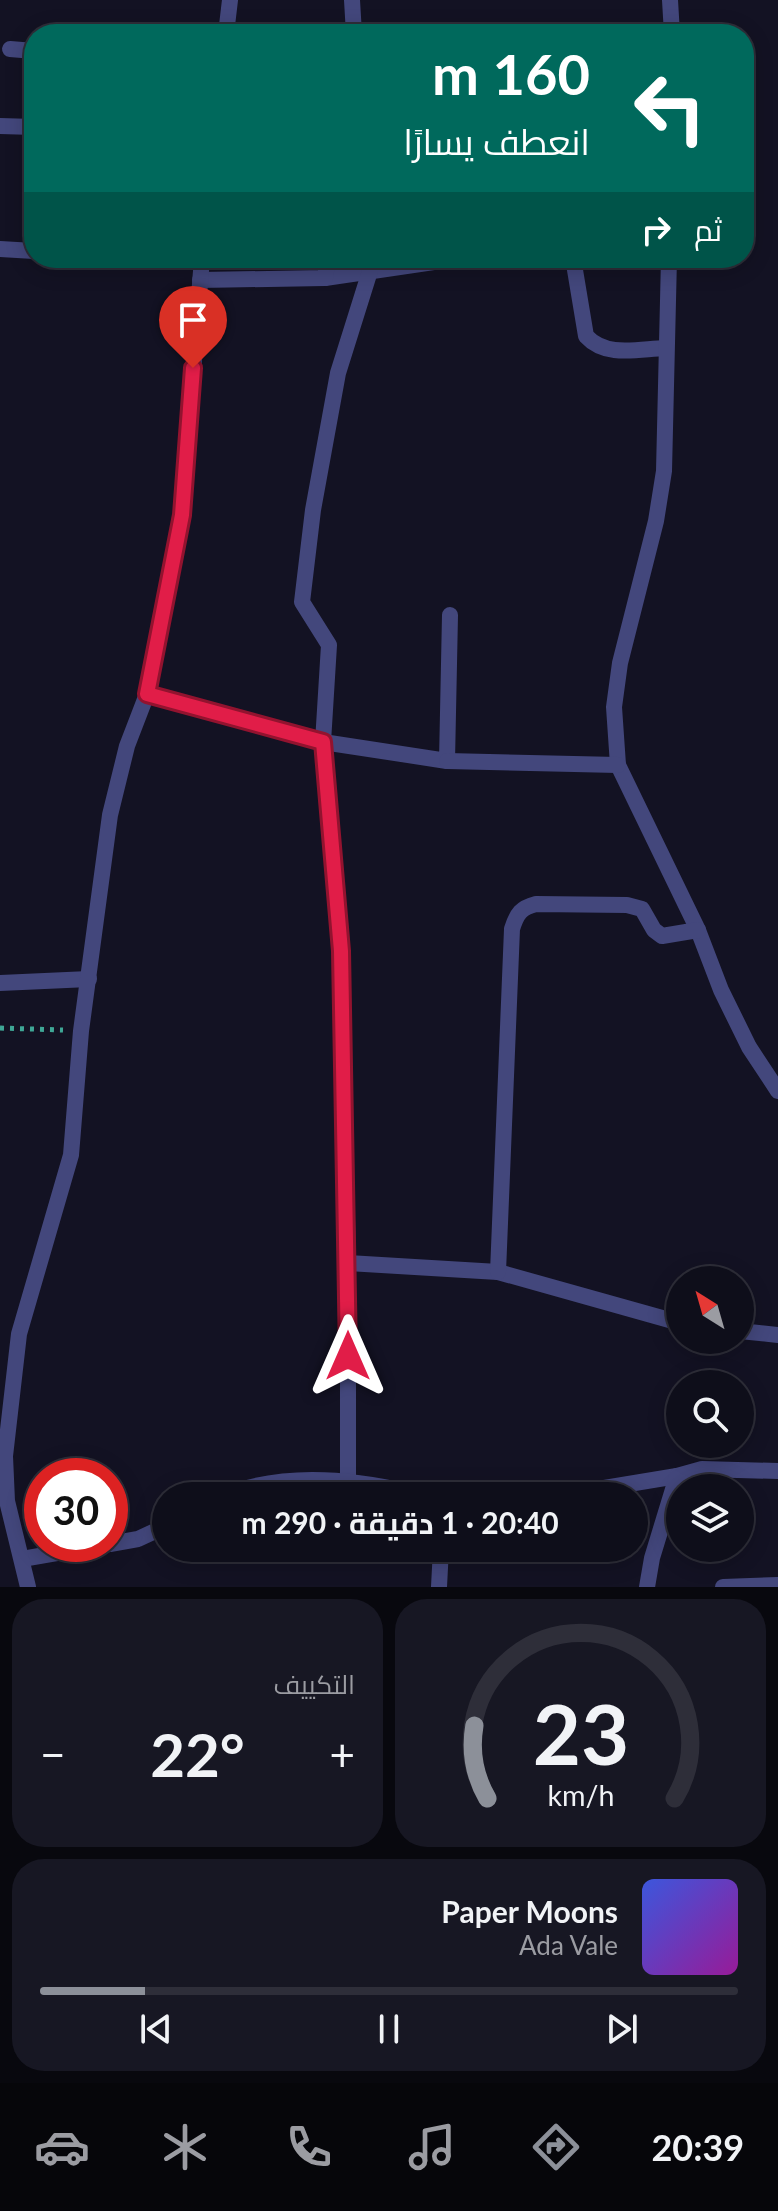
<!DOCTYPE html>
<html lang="ar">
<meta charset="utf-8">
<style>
body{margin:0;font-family:Lato,Cairo,sans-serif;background:#171723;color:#f1f3f6;direction:rtl;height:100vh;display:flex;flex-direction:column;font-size:30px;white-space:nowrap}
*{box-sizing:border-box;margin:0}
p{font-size:26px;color:#9b9ca2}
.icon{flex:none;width:44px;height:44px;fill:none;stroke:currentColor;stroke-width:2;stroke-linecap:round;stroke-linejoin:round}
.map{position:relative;height:1587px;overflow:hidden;direction:ltr}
.panel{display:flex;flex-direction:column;gap:12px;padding:12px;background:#08080e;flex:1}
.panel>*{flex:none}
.guide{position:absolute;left:24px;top:24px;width:730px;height:244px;border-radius:32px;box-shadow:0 4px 20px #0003,0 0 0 2px #2e2e39;direction:rtl;background:#00695c;color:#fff;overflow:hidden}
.needle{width:52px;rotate:323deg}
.fabs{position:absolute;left:666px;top:1266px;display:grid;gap:16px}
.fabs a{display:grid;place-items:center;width:88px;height:88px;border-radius:50%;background:#0e0e1a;box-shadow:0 4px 20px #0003,0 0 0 2px #2e2e39;font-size:40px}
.speed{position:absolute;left:24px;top:1458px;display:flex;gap:16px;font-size:40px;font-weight:700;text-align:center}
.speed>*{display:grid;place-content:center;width:104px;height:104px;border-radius:50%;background:#0e0e1a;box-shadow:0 4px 20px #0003,0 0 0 2px #2e2e39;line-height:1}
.speed .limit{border:12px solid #d22;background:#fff;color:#111}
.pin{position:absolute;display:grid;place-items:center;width:68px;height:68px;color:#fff;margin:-82px -34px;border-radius:50% 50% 50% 0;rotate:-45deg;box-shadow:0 0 8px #0007}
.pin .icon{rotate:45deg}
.me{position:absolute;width:88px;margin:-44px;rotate:0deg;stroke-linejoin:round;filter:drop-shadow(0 0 6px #0008)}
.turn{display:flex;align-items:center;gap:28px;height:168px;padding:0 32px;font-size:36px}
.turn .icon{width:104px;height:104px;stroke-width:2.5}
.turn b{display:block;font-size:56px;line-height:68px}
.then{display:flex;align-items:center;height:76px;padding:0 32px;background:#0003;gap:16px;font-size:30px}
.big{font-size:60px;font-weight:700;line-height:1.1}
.panel .card{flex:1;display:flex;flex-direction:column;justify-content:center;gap:12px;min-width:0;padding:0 28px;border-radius:32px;background:#171723}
.panel .dial{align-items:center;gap:0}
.dial svg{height:208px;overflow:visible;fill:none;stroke:#2e2e39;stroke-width:7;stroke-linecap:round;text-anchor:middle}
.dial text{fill:#f1f3f6;stroke:none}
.song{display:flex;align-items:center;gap:24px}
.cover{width:96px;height:96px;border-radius:12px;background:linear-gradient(135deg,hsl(230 70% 55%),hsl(300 70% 35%))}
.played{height:8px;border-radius:4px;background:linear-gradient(90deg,#8c9099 15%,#2e2e39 15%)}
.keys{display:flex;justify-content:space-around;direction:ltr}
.heat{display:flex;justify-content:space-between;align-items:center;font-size:44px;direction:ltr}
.panel .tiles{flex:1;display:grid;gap:12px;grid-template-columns:1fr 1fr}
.card:last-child{grid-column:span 2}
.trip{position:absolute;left:152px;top:1482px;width:496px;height:80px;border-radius:40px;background:#0e0e1a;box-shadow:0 4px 20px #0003,0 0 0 2px #2e2e39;font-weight:700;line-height:80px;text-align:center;direction:rtl}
.menu{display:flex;height:128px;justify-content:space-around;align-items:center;background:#06060a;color:#9b9ca2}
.menu .icon{width:56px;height:56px}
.menu .on{color:#8c9099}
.menu b{font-size:36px;color:#f1f3f6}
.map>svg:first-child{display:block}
</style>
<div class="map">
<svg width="778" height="1587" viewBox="0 0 778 1587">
<rect width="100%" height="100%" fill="#131223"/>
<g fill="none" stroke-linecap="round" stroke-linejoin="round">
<!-- path -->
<path stroke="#3fa796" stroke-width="5" stroke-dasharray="4 6" stroke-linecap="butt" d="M0 1028 63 1030"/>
<!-- street -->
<g stroke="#43477c" stroke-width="16">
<path d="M352 0 354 34"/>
<path d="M670 0 672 34"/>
<path d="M226 34 230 0"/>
<path d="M10 49 34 51"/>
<path d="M0 126 34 127"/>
<path d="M0 249 34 251"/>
<path d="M569 258 574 264 586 336C606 358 638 349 665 348"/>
<path d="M669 258 664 471 656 521 620 663 614 707 618 765 698 930 721 990 749 1047 778 1091"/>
<path d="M325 278 461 258"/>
<path d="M200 280 325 278 328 258"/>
<path d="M147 694 323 742 447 761 450 615"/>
<path d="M447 761 618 765"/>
<path d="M0 983 89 979"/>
<path d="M348 1263 498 1272 680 1323"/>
<path d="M498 1272 512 929C517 913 521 908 536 904L627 905 642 909 654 930 662 936 698 930"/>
<path d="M740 1331 778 1335"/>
<path d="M348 1480V1263L341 951 323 742 329 645 302 602 313 510 338 373 370 271"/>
<path d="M223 1496C287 1470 361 1480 426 1496"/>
<path d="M524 1496 574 1493 677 1476"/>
<path d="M110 1544 138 1539 166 1526"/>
<path d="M22 1559 109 1544"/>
<path d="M28 1587 7 1501 5 1456 19 1334 71 1155 81 1031 110 815 127 746 147 694 182 515 202 258"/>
<path d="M439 1587 441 1548"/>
<path d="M647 1587 652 1558 677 1476 702 1469 778 1471"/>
<path d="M723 1587 778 1585"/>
</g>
</g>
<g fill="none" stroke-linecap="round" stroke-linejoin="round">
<!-- route casing -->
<g stroke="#92132f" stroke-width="20">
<path id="route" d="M193 368 182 515 147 694 323 742 341 951 348 1356"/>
</g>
<!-- route -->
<use href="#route" stroke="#e11d48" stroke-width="14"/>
</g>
</svg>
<div class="fabs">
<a><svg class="needle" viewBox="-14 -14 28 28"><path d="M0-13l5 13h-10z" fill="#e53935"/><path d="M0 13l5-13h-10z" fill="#9b9ca2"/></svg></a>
<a><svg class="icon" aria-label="search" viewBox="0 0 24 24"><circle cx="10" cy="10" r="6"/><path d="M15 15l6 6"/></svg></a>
<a><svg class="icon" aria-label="layers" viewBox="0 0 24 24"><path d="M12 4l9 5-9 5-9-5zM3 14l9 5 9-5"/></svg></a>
</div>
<div class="speed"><div class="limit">30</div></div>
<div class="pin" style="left:193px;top:368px;background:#d93025"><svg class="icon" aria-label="arrive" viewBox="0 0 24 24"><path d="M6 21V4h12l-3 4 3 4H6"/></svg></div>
<svg class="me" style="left:348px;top:1356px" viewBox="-20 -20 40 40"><path d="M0-17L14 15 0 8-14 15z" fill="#e11d48" stroke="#fff" stroke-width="4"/></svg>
<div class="trip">20:40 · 1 دقيقة · 290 m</div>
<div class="guide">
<div class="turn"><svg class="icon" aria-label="left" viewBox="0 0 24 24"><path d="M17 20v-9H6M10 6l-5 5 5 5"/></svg><div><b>160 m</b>انعطف يسارًا</div></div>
<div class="then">ثم<svg class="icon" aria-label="right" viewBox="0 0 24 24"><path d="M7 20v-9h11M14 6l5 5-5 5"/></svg></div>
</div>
</div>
<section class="panel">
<div class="tiles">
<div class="card dial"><svg viewBox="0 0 100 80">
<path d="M14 69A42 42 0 1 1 86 69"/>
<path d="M14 69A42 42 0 0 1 9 41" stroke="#8c9099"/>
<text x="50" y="56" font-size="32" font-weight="700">23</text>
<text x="50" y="72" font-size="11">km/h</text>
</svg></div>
<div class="card"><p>التكييف</p>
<div class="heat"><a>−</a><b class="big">22°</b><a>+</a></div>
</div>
<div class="card">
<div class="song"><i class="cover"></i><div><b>Paper Moons</b><p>Ada Vale</p></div></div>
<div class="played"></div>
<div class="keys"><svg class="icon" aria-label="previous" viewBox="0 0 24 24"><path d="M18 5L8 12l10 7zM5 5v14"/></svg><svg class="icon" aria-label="pause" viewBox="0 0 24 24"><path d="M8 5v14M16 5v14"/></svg><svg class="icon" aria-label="next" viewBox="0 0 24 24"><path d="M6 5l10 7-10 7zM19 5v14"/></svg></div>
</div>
</div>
</section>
<nav class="menu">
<b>20:39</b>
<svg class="icon on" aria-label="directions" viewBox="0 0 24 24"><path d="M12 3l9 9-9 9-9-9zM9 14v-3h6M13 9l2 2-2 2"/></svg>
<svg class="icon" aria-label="music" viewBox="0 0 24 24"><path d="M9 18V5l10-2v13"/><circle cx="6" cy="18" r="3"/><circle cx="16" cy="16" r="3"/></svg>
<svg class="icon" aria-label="phone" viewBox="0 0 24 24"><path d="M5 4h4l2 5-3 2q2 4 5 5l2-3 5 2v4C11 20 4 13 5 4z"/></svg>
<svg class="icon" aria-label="climate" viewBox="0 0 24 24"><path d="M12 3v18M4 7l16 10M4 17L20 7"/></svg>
<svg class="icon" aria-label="car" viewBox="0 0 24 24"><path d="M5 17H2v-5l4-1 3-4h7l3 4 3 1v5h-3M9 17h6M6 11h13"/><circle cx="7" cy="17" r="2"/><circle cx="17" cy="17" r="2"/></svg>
</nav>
